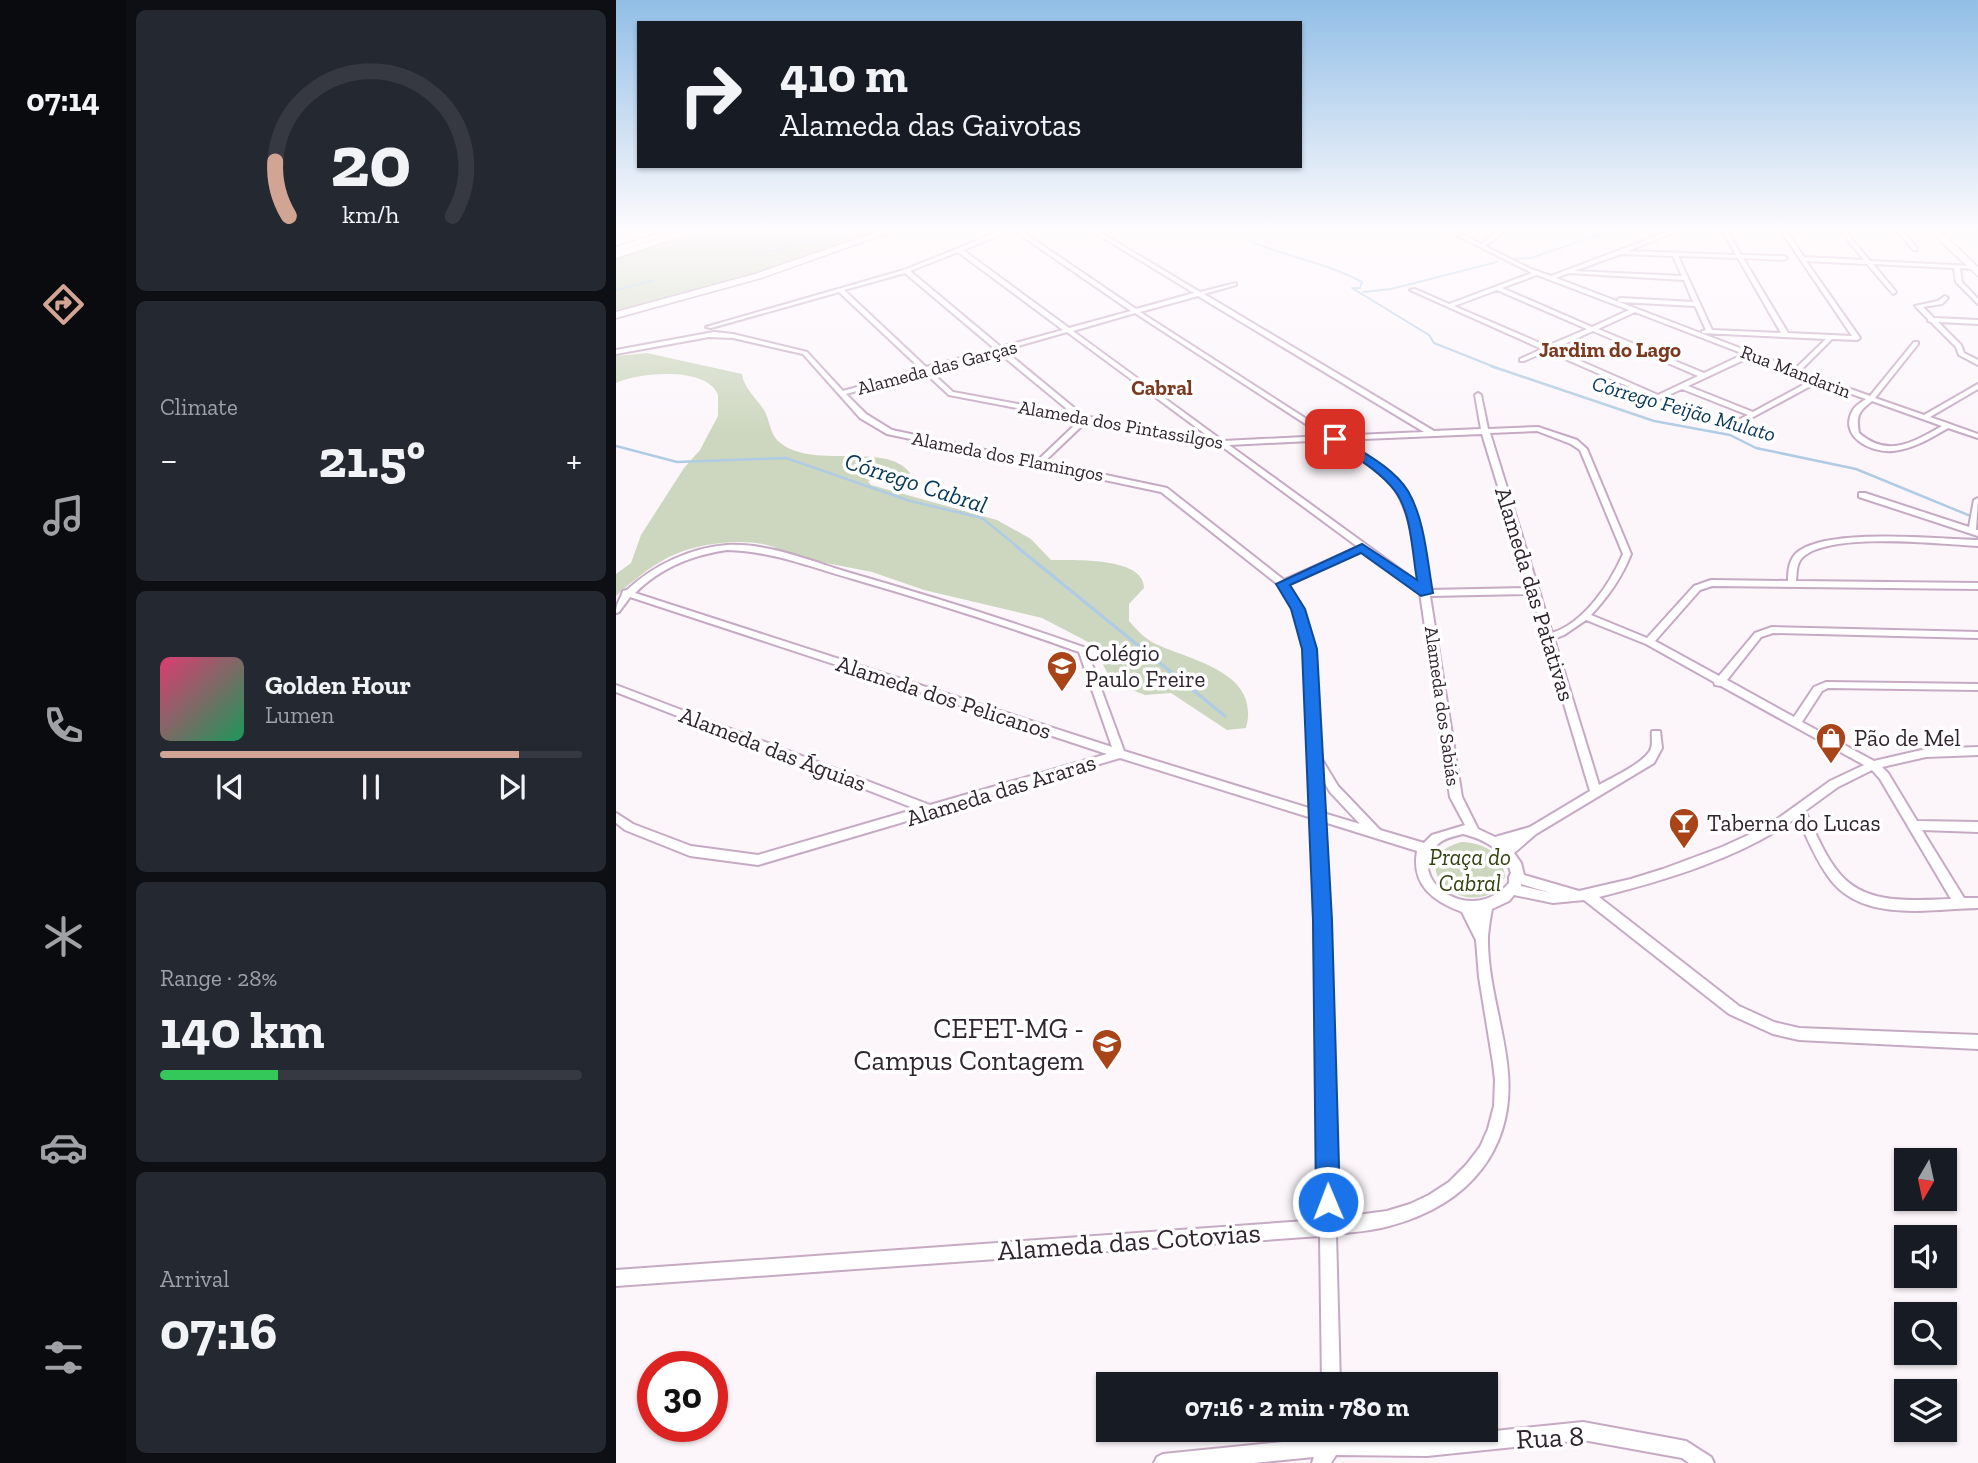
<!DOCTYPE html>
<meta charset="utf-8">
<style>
body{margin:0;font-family:"Zilla Slab",serif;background:#242831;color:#f1f3f6;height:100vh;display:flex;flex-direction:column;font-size:26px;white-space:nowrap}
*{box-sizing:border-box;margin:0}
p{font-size:23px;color:#9ea1a6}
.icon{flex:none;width:38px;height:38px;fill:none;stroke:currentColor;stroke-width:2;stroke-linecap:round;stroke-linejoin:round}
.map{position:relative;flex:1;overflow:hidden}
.side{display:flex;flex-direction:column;gap:10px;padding:10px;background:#0d0f14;width:490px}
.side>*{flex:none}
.top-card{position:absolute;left:21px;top:21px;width:665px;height:147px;border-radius:0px;box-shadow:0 2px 5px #0004;background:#171b24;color:#f1f3f6;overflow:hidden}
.needle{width:46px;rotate:189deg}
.fabs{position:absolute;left:1278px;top:1148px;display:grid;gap:14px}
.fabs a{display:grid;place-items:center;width:63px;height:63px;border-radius:0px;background:#171b24;box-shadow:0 2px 5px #0004;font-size:35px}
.speed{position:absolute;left:21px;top:1351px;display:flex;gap:14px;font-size:35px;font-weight:700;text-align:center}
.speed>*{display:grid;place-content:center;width:91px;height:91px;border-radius:50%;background:#171b24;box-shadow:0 2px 5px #0004;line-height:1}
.speed .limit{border:10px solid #d22;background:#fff;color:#111}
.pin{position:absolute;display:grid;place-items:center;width:60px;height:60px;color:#fff;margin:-30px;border-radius:14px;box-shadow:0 4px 10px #0006}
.me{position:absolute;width:77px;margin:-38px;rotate:359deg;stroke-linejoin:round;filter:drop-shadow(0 0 5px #0008)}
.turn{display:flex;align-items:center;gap:24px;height:147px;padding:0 28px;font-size:32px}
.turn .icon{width:91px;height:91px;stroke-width:2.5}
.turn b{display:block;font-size:49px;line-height:60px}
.big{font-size:52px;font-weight:700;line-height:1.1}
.side .widget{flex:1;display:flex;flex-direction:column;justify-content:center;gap:10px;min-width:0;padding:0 24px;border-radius:10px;background:#242831}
.side .dial{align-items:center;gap:0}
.dial svg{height:182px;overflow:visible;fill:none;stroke:#363941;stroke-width:7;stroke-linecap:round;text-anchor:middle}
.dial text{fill:#f1f3f6;stroke:none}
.song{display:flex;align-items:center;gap:21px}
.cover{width:84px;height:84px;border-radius:10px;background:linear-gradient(135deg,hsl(340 70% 55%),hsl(150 70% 35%))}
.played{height:7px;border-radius:4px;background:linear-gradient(90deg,#d1a493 85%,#363941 85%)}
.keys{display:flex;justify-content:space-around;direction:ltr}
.heat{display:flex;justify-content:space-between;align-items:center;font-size:38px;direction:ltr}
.charge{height:10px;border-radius:5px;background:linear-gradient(90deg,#34c759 28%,#363941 0)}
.trip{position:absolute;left:480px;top:1372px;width:402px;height:70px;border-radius:0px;background:#171b24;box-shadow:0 2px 5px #0004;font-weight:700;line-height:70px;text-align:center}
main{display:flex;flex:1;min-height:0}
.dock{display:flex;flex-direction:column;width:126px;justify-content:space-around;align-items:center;background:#090b0e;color:#9ea1a6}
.dock .icon{width:49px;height:49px}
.dock .current{color:#d1a493}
.dock b{font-size:32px;color:#f1f3f6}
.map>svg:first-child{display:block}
</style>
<main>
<nav class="dock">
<b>07:14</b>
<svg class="icon current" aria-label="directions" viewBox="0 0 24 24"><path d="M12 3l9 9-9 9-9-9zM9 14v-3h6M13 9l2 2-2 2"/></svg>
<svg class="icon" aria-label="music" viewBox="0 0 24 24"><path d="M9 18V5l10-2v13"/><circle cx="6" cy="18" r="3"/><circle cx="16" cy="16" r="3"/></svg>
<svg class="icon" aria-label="phone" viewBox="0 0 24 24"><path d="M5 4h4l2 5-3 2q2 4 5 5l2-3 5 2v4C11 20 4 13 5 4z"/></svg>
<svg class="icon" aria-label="climate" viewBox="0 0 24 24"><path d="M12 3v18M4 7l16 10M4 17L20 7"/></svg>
<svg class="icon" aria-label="car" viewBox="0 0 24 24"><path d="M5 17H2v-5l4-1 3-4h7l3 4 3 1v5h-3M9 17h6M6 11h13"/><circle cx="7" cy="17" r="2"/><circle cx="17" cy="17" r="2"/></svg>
<svg class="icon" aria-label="filters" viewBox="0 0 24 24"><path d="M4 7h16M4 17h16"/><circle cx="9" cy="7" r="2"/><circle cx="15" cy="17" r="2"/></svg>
</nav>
<section class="side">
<div class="widget dial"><svg viewBox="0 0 100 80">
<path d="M14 69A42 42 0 1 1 86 69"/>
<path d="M14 69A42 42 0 0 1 8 45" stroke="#d1a493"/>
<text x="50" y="56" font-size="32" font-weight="700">20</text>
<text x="50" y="72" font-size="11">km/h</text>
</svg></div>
<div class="widget"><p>Climate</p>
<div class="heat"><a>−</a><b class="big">21.5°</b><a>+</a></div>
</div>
<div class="widget">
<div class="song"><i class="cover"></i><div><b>Golden Hour</b><p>Lumen</p></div></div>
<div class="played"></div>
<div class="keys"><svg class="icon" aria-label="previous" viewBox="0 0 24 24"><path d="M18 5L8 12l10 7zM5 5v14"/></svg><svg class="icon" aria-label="pause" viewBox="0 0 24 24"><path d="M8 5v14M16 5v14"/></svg><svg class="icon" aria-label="next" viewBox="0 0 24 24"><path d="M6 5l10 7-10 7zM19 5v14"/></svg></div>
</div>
<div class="widget"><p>Range · 28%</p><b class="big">140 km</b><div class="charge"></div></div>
<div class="widget"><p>Arrival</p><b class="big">07:16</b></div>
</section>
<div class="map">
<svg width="1362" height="1463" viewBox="0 0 1362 1463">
<rect width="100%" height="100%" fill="#fcf6fb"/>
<!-- green -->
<g fill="#cdd7bf">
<path d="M93 228H275L140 274 0 311V256Z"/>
<path d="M31 353 126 374C127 387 141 399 148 410 154 420 153 431 161 440 193 472 270 440 294 473 282 487 267 476 252 481L255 485 381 520 415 539 435 560C458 560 529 557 528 588L513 604V621C522 631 530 640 542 645 578 661 645 673 630 728L611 730 555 693 529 695 508 687 492 674 476 644 426 618 308 590 256 572 174 556C147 533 83 542 53 557 35 566 15 582 0 596V574L15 563 25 535 68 468 84 450 102 416V395C92 366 22 372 0 383V356Z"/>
<path d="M846 842C868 843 887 853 889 877L879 892C833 916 790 855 846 842Z"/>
</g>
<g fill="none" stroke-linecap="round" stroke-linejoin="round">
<!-- stream-far2 -->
<g stroke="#b0cce4" stroke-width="2">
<path d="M613 228 639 234 636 242C672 257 711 263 746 282L744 288H736L813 335 818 343 881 368"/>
<path d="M140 255 229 232"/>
<path d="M896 259 915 258 1003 228"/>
<path d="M0 290 38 280"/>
<path d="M747 292 775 289 881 262"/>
</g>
<!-- stream-far1 -->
<g stroke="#b0cce4" stroke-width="2.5">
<path d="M875 366 1038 421 1114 435 1140 448 1240 469 1362 519"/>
<path d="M0 446 61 462 170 458 294 501 366 518 402 547"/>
</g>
<!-- stream -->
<path stroke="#b0cce4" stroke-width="3.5" d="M400 546 609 716"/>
<!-- street casing -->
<g stroke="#c6aac4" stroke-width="4">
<g id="street">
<path d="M392 228H401L520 309 578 293 471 228H477L584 292 620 283V285L588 294 818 431 865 429 859 395 862 393 865 395 872 429 922 427 961 440 971 449 1015 554C1006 577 992 597 975 615L1031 638 1078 586 1095 580 1172 581C1172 570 1173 558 1183 551 1216 528 1320 539 1362 540V546C1323 544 1218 532 1188 556 1180 562 1181 572 1180 581L1362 583V589L1096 586 1084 590 1039 641 1103 676 1139 633 1156 627 1362 632V638L1157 633 1145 637 1111 680 1178 717 1198 687 1210 682 1362 684V690L1212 688 1206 691 1186 722 1258 761 1310 749 1362 747V755L1310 757 1266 767 1272 773 1301 821 1362 822V832L1306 830 1348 898H1362V908C1314 909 1247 923 1214 879 1200 861 1191 837 1181 817 1128 857 1047 881 983 897L1123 1006 1158 1022 1183 1028 1362 1035V1049L1183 1040 1157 1034 1113 1014 968 900 937 903 898 895 893 901 876 909C874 918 873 927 872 936 871 978 886 1021 891 1063 902 1148 853 1205 773 1226 755 1231 737 1232 720 1234L724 1384H706L704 1236 0 1286V1270L704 1220 696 818 504 758 142 865 74 856 9 830 0 823V813L17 824 75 846 142 855 300 809 0 692V685L314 805 491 754 14 597 3 612 0 613C0 602 5 599 7 591L11 590C38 565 74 548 111 545 152 543 192 560 231 572 311 595 391 620 470 648L508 751 696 809 689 649 676 607 664 586 545 492 271 434 244 418 187 354 117 338 93 337 0 354V350L98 332 117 334 191 352 227 391 305 369 223 292 95 328 90 327 288 270ZM397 230 515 311 453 328 347 250ZM342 252 447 330 385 347 294 271ZM289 273 379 349 310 367 228 290ZM582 296 808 432 717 436 524 312ZM519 313 708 436 607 441 457 331ZM451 332 596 439 468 416 388 350ZM382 352 457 414 337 392 314 371ZM308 372 333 395 464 420 421 461 276 430 250 414 230 394ZM471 421 604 445 742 547 668 580 551 488 428 462ZM921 431 955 444 964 450 1007 554C994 584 968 623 936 633L874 433ZM866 434 913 588 813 590C806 548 805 500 770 470 757 458 739 449 724 440ZM714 440C731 451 750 460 765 473 796 501 797 544 803 583L613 445ZM111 550C155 551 195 567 237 579 313 601 388 625 463 652L496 747 19 593C44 568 76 555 111 550ZM747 551 804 593 834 797 849 825 816 835 808 843 764 830 722 786 705 758 699 649 686 607 672 585ZM915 594 974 791 914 827 879 837 862 829 846 797 814 596ZM970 620 1030 644 1098 682 1099 685 1105 686 1248 765 1214 781 1150 827 1106 847 1047 869 1015 879 963 891 908 875 905 863 898 853 920 834 1038 763 1046 748 1044 731H1036C1035 737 1037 743 1035 748 1032 761 995 778 983 785L938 639 948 635ZM1256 770 1264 779 1335 899C1297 900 1250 906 1223 873 1208 855 1199 831 1189 811L1222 787ZM706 778 714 792 744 824 707 813ZM708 822 801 851C795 885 817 901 846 912L860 940 863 977 877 1063 879 1080 878 1106 872 1129 864 1147 850 1165 833 1182 813 1195 794 1204 771 1211 719 1218ZM847 834C868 839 890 851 895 873L893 877V883C853 929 786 876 822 844 828 838 839 836 847 834ZM905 884 935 893 905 886Z"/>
<path d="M826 228H832L865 244 887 228H893L869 246 915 269 935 276 1062 228H1069L1012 251 1120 255 1105 228H1110L1125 255 1168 256 1171 258 1168 260 1127 258 1172 333 1236 336 1163 228H1168L1188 257 1248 260 1222 228H1227L1254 261 1358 266V268L1356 269 1344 268 1346 282 1362 299V304L1340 282 1338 268 1257 264 1280 292 1277 294 1251 264 1190 261 1244 338 1241 340 1216 339 1184 371 1254 396 1298 342H1302V344L1259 398 1308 415 1362 384V389L1314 417 1362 434V438L1332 428C1315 438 1297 449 1277 451 1254 453 1222 436 1237 410 1240 405 1246 402 1250 399L1202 382 1115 429H1112V425L1132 415 1066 389 1028 406 1025 404 1026 403 1036 397 931 351 908 361H904V359L926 349 794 290 799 289 833 304 916 273ZM1005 254 1057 256 1066 276 958 271ZM1062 256 1122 258 1165 333 1096 330ZM953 273 1068 280 1077 302 1004 298 1001 300 1004 302 1079 306 1090 330 1086 331V333L1210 339 1179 369 940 278ZM921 275 1013 310 976 327 886 288ZM881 290 971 329 931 346 838 306ZM1019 312 1128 354 1088 373 982 329ZM977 331 1082 376 1042 395 937 349ZM1134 357 1196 380 1137 412 1072 386ZM1256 401 1326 426C1296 443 1272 458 1243 433 1240 416 1242 412 1256 401Z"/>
<path d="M1279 228H1284L1301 248V250H1297Z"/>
<path d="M1359 228H1362V231Z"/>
<path d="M1329 296 1332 298 1326 304 1307 307 1318 318 1362 320V324L1322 322 1345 345 1348 353 1362 360V365L1343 355 1340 347 1315 322 1312 321V319L1299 306 1322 301Z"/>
<path d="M1243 493H1249L1353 527 1358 500 1362 498 1360 530H1362V536L1243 497Z"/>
<path d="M967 1422 1070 1441 1095 1457 1098 1463H1073L1066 1458 967 1440 811 1456 720 1455 715 1463H696L698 1457 637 1463H538L541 1457 547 1454 706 1438V1430H724V1437L811 1438Z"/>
</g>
</g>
<!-- secondary casing -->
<g stroke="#c6aac4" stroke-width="3">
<path id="secondary" d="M60 228H72L0 252V247Z"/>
</g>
<!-- primary casing -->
<g stroke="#c6aac4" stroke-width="3">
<g id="primary">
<path d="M76 228H90L0 258V252Z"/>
<path d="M273 228H286L145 278 0 318V312L139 274Z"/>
</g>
</g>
<!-- highway casing -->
<g stroke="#c6aac4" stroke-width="3">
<path id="highway" d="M1310 228H1321L1362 267V276Z"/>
</g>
<!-- street -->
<use href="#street" fill="#fff" fill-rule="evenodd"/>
<!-- secondary -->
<use href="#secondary" fill="#fff" fill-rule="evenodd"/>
<!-- primary -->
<use href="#primary" fill="#fff" fill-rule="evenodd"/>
<!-- highway -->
<use href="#highway" fill="#fff" fill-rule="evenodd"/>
</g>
<!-- sky -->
<linearGradient id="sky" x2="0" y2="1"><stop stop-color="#91bee6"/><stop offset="0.53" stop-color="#fefbfd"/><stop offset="1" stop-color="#fefbfd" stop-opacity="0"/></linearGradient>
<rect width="1362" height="433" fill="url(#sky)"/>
<!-- route -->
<path fill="#1a73e8" stroke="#114b97" stroke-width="2" d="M715 437H723C746 452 777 467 792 491 809 520 811 560 817 593L805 596 745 553 674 585 689 609 701 649 716 920 724 1202 721 1210 712 1214 704 1210 700 1202 697 920 686 649 675 609 660 584 746 544 801 580C796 553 796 514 779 491 763 470 737 456 715 441Z"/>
<!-- icons -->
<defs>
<g id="school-pin" transform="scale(1.575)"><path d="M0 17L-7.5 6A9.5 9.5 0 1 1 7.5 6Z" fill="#a94419" stroke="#fff"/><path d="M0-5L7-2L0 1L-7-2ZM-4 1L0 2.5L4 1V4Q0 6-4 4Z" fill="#fff"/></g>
<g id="shop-pin" transform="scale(1.575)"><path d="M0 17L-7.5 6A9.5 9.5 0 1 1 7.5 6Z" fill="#a94419" stroke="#fff"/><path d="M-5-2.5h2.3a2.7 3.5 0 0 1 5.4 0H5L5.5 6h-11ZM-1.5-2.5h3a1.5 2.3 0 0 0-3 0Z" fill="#fff"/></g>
<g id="bar-pin" transform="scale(1.575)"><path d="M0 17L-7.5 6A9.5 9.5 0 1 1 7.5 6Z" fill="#a94419" stroke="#fff"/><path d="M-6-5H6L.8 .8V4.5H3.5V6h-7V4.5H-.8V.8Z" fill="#fff"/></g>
<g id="university-pin" transform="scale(1.575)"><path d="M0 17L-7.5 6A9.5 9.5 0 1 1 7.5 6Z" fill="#a94419" stroke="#fff"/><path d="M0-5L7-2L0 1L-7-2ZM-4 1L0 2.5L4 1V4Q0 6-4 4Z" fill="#fff"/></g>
</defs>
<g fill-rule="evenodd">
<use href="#school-pin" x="446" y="666"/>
<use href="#shop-pin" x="1215" y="738"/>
<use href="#bar-pin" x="1068" y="823"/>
<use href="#university-pin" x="491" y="1044"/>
</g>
<g text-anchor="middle" stroke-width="7" stroke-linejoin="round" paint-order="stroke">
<!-- far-street labels -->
<g font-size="19" fill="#30252f" stroke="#fff">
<text transform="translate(321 367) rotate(-15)" y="7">Alameda das Garças</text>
<text transform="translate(1180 371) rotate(21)" y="7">Rua Mandarin</text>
<text transform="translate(505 424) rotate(10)" y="7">Alameda dos Pintassilgos</text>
<text transform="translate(392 456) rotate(11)" y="7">Alameda dos Flamingos</text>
<text transform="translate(827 706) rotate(82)" y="7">Alameda dos Sabiás</text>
</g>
<!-- far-neighbourhood labels -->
<g font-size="21" font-weight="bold" fill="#7b391f" stroke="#fff">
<text x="994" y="357">Jardim do Lago</text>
<text x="546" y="395">Cabral</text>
</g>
<!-- far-water labels -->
<g font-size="21" font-style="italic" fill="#073758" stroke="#fff">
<text transform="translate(1068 409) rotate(16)" y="7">Córrego Feijão Mulato</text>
</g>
<!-- street labels -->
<g font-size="23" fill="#30252f" stroke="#fff">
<text transform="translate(919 594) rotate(73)" y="8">Alameda das Patativas</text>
<text transform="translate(328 697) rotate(18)" y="8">Alameda dos Pelicanos</text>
<text transform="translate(157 749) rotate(21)" y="8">Alameda das Águias</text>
<text transform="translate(385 790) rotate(-17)" y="8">Alameda das Araras</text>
</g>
<!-- poi labels -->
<g font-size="23" fill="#30252f" stroke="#fff" text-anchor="start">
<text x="469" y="661">Colégio<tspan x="469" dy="26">Paulo Freire</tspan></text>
<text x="1238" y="746">Pão de Mel</text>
<text x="1091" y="831">Taberna do Lucas</text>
</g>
<!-- park labels -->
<g font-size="23" font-style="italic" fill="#334210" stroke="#fff">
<text x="854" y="865">Praça do<tspan x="854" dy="26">Cabral</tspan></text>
</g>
<!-- water labels -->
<g font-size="24" font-style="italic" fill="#073758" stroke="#fff">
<text transform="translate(300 483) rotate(18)" y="8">Córrego Cabral</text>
</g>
<!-- near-poi labels -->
<g font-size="28" fill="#30252f" stroke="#fff" text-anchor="end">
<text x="468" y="1038">CEFET-MG -<tspan x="468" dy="32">Campus Contagem</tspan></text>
</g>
<!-- near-street labels -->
<g font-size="28" fill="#30252f" stroke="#fff">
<text transform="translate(513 1241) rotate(-4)" y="10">Alameda das Cotovias</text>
<text transform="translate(934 1437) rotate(-3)" y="10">Rua 8</text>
</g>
</g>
</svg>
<div class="fabs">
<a><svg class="needle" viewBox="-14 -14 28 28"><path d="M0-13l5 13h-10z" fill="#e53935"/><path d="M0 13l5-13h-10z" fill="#9ea1a6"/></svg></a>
<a><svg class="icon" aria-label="sound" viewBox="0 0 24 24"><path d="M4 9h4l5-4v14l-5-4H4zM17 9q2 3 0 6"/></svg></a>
<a><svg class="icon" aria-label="search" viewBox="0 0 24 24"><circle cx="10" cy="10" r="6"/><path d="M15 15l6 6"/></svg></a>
<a><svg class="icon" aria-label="layers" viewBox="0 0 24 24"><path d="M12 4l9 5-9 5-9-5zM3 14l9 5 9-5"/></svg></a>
</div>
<div class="speed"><div class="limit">30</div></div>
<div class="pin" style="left:719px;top:439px;background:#d93025"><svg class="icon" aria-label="arrive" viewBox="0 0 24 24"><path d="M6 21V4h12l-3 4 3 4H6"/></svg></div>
<svg class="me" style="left:712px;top:1202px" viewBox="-20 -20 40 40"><circle r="17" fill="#1a73e8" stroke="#fff" stroke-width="3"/><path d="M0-11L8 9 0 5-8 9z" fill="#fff"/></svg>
<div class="trip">07:16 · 2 min · 780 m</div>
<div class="top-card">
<div class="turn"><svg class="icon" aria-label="right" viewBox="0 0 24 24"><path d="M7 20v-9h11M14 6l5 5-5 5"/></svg><div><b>410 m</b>Alameda das Gaivotas</div></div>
</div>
</div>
</main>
